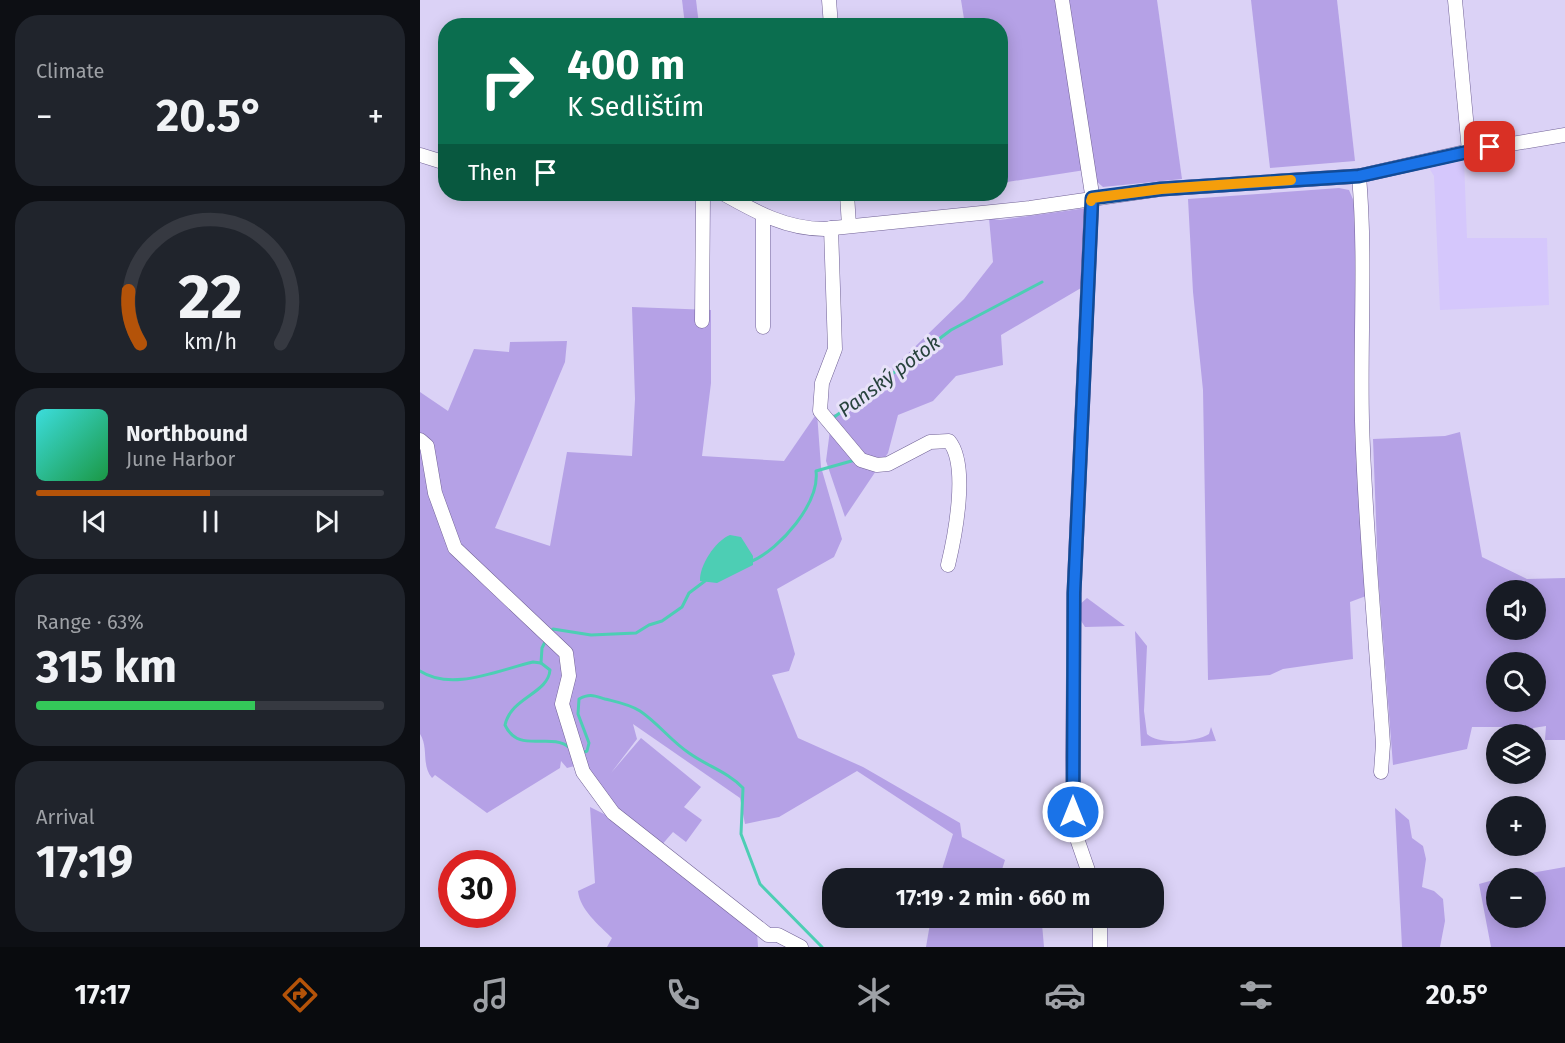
<!DOCTYPE html>
<meta charset="utf-8">
<style>
body{margin:0;font-family:"Fira Sans",sans-serif;background:#20242c;color:#f1f3f6;height:100vh;display:flex;flex-direction:column;font-size:22px;white-space:nowrap}
*{box-sizing:border-box;margin:0}
p{font-size:20px;color:#9ea1a6}
.icon{flex:none;width:33px;height:33px;fill:none;stroke:currentColor;stroke-width:2;stroke-linecap:round;stroke-linejoin:round}
.map{position:relative;flex:1;overflow:hidden}
.sheet{display:flex;flex-direction:column;gap:15px;padding:15px;background:#0d0f14;width:420px}
.sheet>*{flex:none}
.guide{position:absolute;left:18px;top:18px;width:570px;height:183px;border-radius:24px;box-shadow:0 3px 15px #0003;background:#0b6e4f;color:#fff;overflow:hidden}
.controls{position:absolute;left:1066px;top:580px;display:grid;gap:12px}
.controls a{display:grid;place-items:center;width:60px;height:60px;border-radius:50%;background:#171b24;box-shadow:0 3px 15px #0003;font-size:30px}
.speed{position:absolute;left:18px;top:850px;display:flex;gap:12px;font-size:30px;font-weight:700;text-align:center}
.speed>*{display:grid;place-content:center;width:78px;height:78px;border-radius:50%;background:#171b24;box-shadow:0 3px 15px #0003;line-height:1}
.speed .limit{border:9px solid #d22;background:#fff;color:#111}
.pin{position:absolute;display:grid;place-items:center;width:51px;height:51px;color:#fff;margin:-26px;border-radius:12px;box-shadow:0 3px 9px #0006}
.me{position:absolute;width:66px;margin:-33px;rotate:0deg;stroke-linejoin:round;filter:drop-shadow(0 0 4px #0008)}
.turn{display:flex;align-items:center;gap:21px;height:126px;padding:0 30px;font-size:27px}
.turn .icon{width:78px;height:78px;stroke-width:2.5}
.turn b{display:block;font-size:42px;line-height:51px}
.then{display:flex;align-items:center;height:57px;padding:0 30px;background:#0003;gap:12px;font-size:22px}
.big{font-size:45px;font-weight:700;line-height:1.1}
.sheet .card{flex:1;display:flex;flex-direction:column;justify-content:center;gap:9px;min-width:0;padding:0 21px;border-radius:24px;background:#20242c}
.sheet .dial{align-items:center;gap:0}
.dial svg{height:156px;overflow:visible;fill:none;stroke:#363941;stroke-width:7;stroke-linecap:round;text-anchor:middle}
.dial text{fill:#f1f3f6;stroke:none}
.song{display:flex;align-items:center;gap:18px}
.cover{width:72px;height:72px;border-radius:9px;background:linear-gradient(135deg,hsl(180 70% 55%),hsl(140 70% 35%))}
.played{height:6px;border-radius:3px;background:linear-gradient(90deg,#b45309 50%,#363941 50%)}
.keys{display:flex;justify-content:space-around;direction:ltr}
.heat{display:flex;justify-content:space-between;align-items:center;font-size:33px;direction:ltr}
.charge{height:9px;border-radius:4px;background:linear-gradient(90deg,#34c759 63%,#363941 0)}
.trip{position:absolute;left:402px;top:868px;width:342px;height:60px;border-radius:24px;background:#171b24;box-shadow:0 3px 15px #0003;font-weight:700;line-height:60px;text-align:center}
.dock{display:flex;height:96px;justify-content:space-around;align-items:center;background:#090b0e;color:#9ea1a6}
.dock .icon{width:42px;height:42px}
.dock .on{color:#b45309}
.dock b{font-size:27px;color:#f1f3f6}
main{display:flex;flex:1;min-height:0}
.map>svg:first-child{display:block}
</style>
<main>
<section class="sheet">
<div class="card"><p>Climate</p>
<div class="heat"><a>−</a><b class="big">20.5°</b><a>+</a></div>
</div>
<div class="card dial"><svg viewBox="0 0 100 80">
<path d="M14 69A42 42 0 1 1 86 69"/>
<path d="M14 69A42 42 0 0 1 8 42" stroke="#b45309"/>
<text x="50" y="56" font-size="32" font-weight="700">22</text>
<text x="50" y="72" font-size="11">km/h</text>
</svg></div>
<div class="card">
<div class="song"><i class="cover"></i><div><b>Northbound</b><p>June Harbor</p></div></div>
<div class="played"></div>
<div class="keys"><svg class="icon" aria-label="previous" viewBox="0 0 24 24"><path d="M18 5L8 12l10 7zM5 5v14"/></svg><svg class="icon" aria-label="pause" viewBox="0 0 24 24"><path d="M8 5v14M16 5v14"/></svg><svg class="icon" aria-label="next" viewBox="0 0 24 24"><path d="M6 5l10 7-10 7zM19 5v14"/></svg></div>
</div>
<div class="card"><p>Range · 63%</p><b class="big">315 km</b><div class="charge"></div></div>
<div class="card"><p>Arrival</p><b class="big">17:19</b></div>
</section>
<div class="map">
<svg width="1145" height="947" viewBox="0 0 1145 947">
<rect width="100%" height="100%" fill="#dbd2f6"/>
<!-- built -->
<path fill="#d5c7fc" d="M1044 161 1047 238H1127L1129 305 1020 310 1014 176 1009 168Z"/>
<!-- green -->
<g fill="#b5a1e6" fill-rule="evenodd">
<path d="M262 0H276L279 25H265Z"/>
<path d="M541 0H638L665 170 581 183 580 26 545 25Z"/>
<path d="M647 0H737L762 179 683 187 675 180Z"/>
<path d="M831 0H917L935 161 850 168Z"/>
<path d="M919 188 929 190 935 204 946 596 930 602 933 659 863 669 850 675 788 680 783 390 773 292 768 199Z"/>
<path d="M667 208 661 288 581 335 583 365 536 376 513 401 478 415 468 453 425 517 406 461 412 415 430 410 544 299 573 262 569 218 580 220Z"/>
<path d="M212 307 291 310V383L282 456 364 461 397 413 401 467 422 539 414 557 357 589 375 654 369 671 352 675 378 738 443 767 540 823 542 837 585 860 579 879H519L533 834 437 771 359 817 325 824 320 798 213 724 217 739 191 773 221 738 281 787 264 807 282 820 266 842 253 832 240 847 200 815 158 765 147 768 141 761 140 768 67 813 15 775 12 778C1 765 9 748 0 734V392L28 411 54 349 89 352 90 342 147 341 145 362 75 528 130 546 147 452 212 456 215 399Z"/>
<path d="M1040 432 1062 557 1107 579 1145 578V740H1125L1126 726 1113 728 1114 735H1086V727H1052L1047 749 973 765 958 574 953 439 1025 436ZM1077 591H1116V630H1077ZM1077 663H1116V702H1077Z"/>
<path d="M667 598 705 626 665 627 658 616V606Z"/>
<path d="M715 631 727 646 724 711 727 734C738 745 777 742 789 734L791 727 796 741 721 746Z"/>
<path d="M170 807 190 817 337 932 338 947H187L192 938C179 925 160 910 158 891L175 883Z"/>
<path d="M975 808 989 820 992 838 1003 846 1006 859 1002 887 1014 891 1023 899 1025 921 1020 947H982Z"/>
<path d="M1145 867V947H1071L1059 884 1077 879V918H1116V879H1078Z"/>
<path d="M511 918H607L622 924 624 947H506Z"/>
</g>
<!-- water -->
<path fill="#4dceb4" d="M310 535 321 537 333 556V565L297 583 280 581C279 566 295 541 310 535Z"/>
<g fill="none" stroke-linecap="round" stroke-linejoin="round">
<!-- stream -->
<g stroke="#4dceb4" stroke-width="3">
<path d="M413 418 531 330 622 282"/>
<path d="M332 561C360 549 400 503 396 471L435 460"/>
<path d="M131 631 133 629 171 635 216 633 229 625 242 621 262 607 269 593 285 581"/>
<path d="M121 663 122 648 126 640"/>
<path d="M0 671C32 692 78 670 113 662L121 663 130 670C128 694 91 697 85 725 99 755 130 731 150 748"/>
<path d="M162 753 167 751 169 743 158 714 159 699C170 693 175 696 185 699 197 702 209 704 220 711 238 723 251 741 269 753 287 766 308 772 323 788L321 834 340 884 402 947"/>
</g>
<!-- minor casing -->
<g stroke="#716296" stroke-width="15">
<g id="minor">
<path d="M409 0 411 26"/>
<path d="M642 0 672 194 654 593 653 757 654 830 671 879"/>
<path d="M1035 0 1049 151"/>
<path d="M0 155 26 163"/>
<path d="M939 176C946 257 940 339 942 421 945 529 956 637 963 744L961 772"/>
<path d="M304 194C336 212 366 229 404 229L610 208 741 189 939 176 1049 151 1145 135"/>
<path d="M427 194 429 226"/>
<path d="M411 228 415 349 402 383 400 411 441 460 457 465 468 464 510 442 529 441C549 465 535 536 528 565"/>
<path d="M282 321 283 194"/>
<path d="M343 327V216"/>
<path d="M0 440 7 446 15 493 35 548 146 653 149 676 142 704 163 772 193 813 348 935H358L381 947"/>
<path d="M680 947V918"/>
</g>
</g>
<!-- minor -->
<use href="#minor" stroke="#fff" stroke-width="14"/>
</g>
<g fill="none" stroke-linecap="round" stroke-linejoin="round">
<!-- route casing -->
<g stroke="#114b97" stroke-width="15">
<path id="route" d="M653 812 654 593 672 198 741 189 939 176 1070 147"/>
</g>
<!-- route -->
<use href="#route" stroke="#1a73e8" stroke-width="10"/>
<!-- slow -->
<path stroke="#f59e0b" stroke-width="10" d="M671 201 672 198 741 189 871 180"/>
</g>
<g text-anchor="middle" stroke-width="6" stroke-linejoin="round" paint-order="stroke">
<!-- water labels -->
<g font-size="20" font-style="italic" fill="#28433d" stroke="#e7e1f9">
<text transform="translate(469 376) rotate(-37)" y="7">Panský potok</text>
</g>
</g>
</svg>
<div class="controls">
<a><svg class="icon" aria-label="sound" viewBox="0 0 24 24"><path d="M4 9h4l5-4v14l-5-4H4zM17 9q2 3 0 6"/></svg></a>
<a><svg class="icon" aria-label="search" viewBox="0 0 24 24"><circle cx="10" cy="10" r="6"/><path d="M15 15l6 6"/></svg></a>
<a><svg class="icon" aria-label="layers" viewBox="0 0 24 24"><path d="M12 4l9 5-9 5-9-5zM3 14l9 5 9-5"/></svg></a>
<a>+</a>
<a>−</a>
</div>
<div class="speed"><div class="limit">30</div></div>
<div class="pin" style="left:1070px;top:147px;background:#d93025"><svg class="icon" aria-label="arrive" viewBox="0 0 24 24"><path d="M6 21V4h12l-3 4 3 4H6"/></svg></div>
<svg class="me" style="left:653px;top:812px" viewBox="-20 -20 40 40"><circle r="17" fill="#1a73e8" stroke="#fff" stroke-width="3"/><path d="M0-11L8 9 0 5-8 9z" fill="#fff"/></svg>
<div class="trip">17:19 · 2 min · 660 m</div>
<div class="guide">
<div class="turn"><svg class="icon" aria-label="right" viewBox="0 0 24 24"><path d="M7 20v-9h11M14 6l5 5-5 5"/></svg><div><b>400 m</b>K Sedlištím</div></div>
<div class="then">Then<svg class="icon" aria-label="arrive" viewBox="0 0 24 24"><path d="M6 21V4h12l-3 4 3 4H6"/></svg></div>
</div>
</div>
</main>
<nav class="dock">
<b>17:17</b>
<svg class="icon on" aria-label="directions" viewBox="0 0 24 24"><path d="M12 3l9 9-9 9-9-9zM9 14v-3h6M13 9l2 2-2 2"/></svg>
<svg class="icon" aria-label="music" viewBox="0 0 24 24"><path d="M9 18V5l10-2v13"/><circle cx="6" cy="18" r="3"/><circle cx="16" cy="16" r="3"/></svg>
<svg class="icon" aria-label="phone" viewBox="0 0 24 24"><path d="M5 4h4l2 5-3 2q2 4 5 5l2-3 5 2v4C11 20 4 13 5 4z"/></svg>
<svg class="icon" aria-label="climate" viewBox="0 0 24 24"><path d="M12 3v18M4 7l16 10M4 17L20 7"/></svg>
<svg class="icon" aria-label="car" viewBox="0 0 24 24"><path d="M5 17H2v-5l4-1 3-4h7l3 4 3 1v5h-3M9 17h6M6 11h13"/><circle cx="7" cy="17" r="2"/><circle cx="17" cy="17" r="2"/></svg>
<svg class="icon" aria-label="filters" viewBox="0 0 24 24"><path d="M4 7h16M4 17h16"/><circle cx="9" cy="7" r="2"/><circle cx="15" cy="17" r="2"/></svg>
<b>20.5°</b>
</nav>
